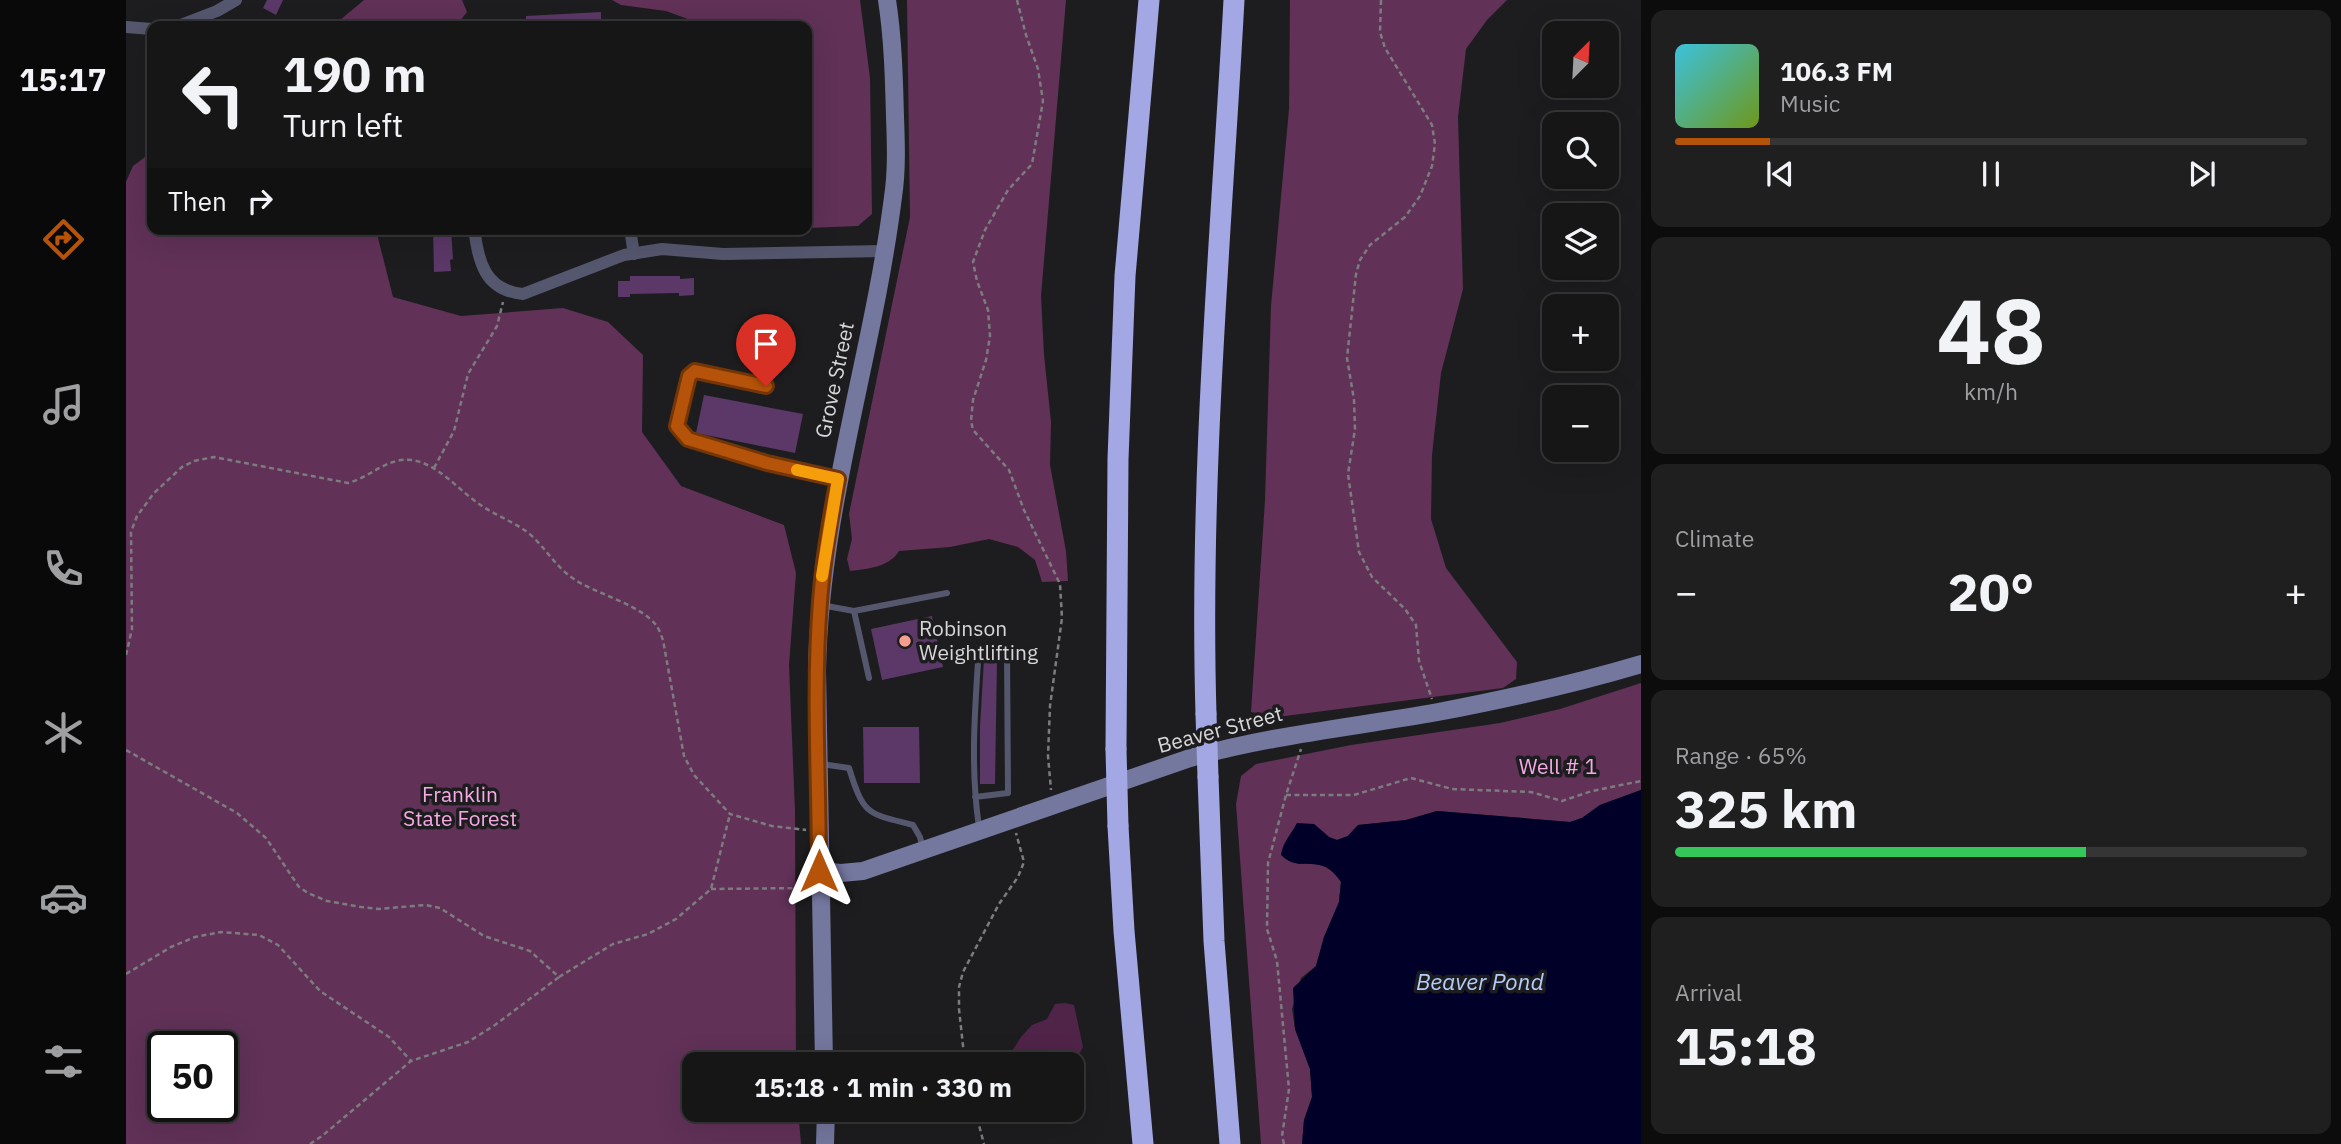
<!DOCTYPE html>
<meta charset="utf-8">
<style>
body{margin:0;font-family:"IBM Plex Sans",sans-serif;background:#1f1f20;color:#f1f3f6;height:100vh;display:flex;flex-direction:column;font-size:26px;white-space:nowrap}
*{box-sizing:border-box;margin:0}
p{font-size:23px;color:#9e9fa1}
.icon{flex:none;width:38px;height:38px;fill:none;stroke:currentColor;stroke-width:2;stroke-linecap:round;stroke-linejoin:round}
.map{position:relative;flex:1;overflow:hidden}
.drawer{display:flex;flex-direction:column;gap:10px;padding:10px;background:#0c0c0d;width:700px}
.drawer>*{flex:none}
.top-card{position:absolute;left:21px;top:21px;width:665px;height:214px;border-radius:14px;box-shadow:0 7px 28px #0002,0 0 0 2px #353536;background:#161617;color:#f1f3f6;overflow:hidden}
.needle{width:46px;rotate:24deg}
.tools{position:absolute;left:1416px;top:21px;display:grid;gap:14px}
.tools a{display:grid;place-items:center;width:77px;height:77px;border-radius:14px;background:#161617;box-shadow:0 7px 28px #0002,0 0 0 2px #353536;font-size:35px}
.speed{position:absolute;left:21px;top:1031px;display:flex;gap:14px;font-size:35px;font-weight:700;text-align:center}
.speed>*{display:grid;place-content:center;width:91px;height:91px;border-radius:50%;background:#161617;box-shadow:0 7px 28px #0002,0 0 0 2px #353536;line-height:1}
.speed .limit{border:4px solid #111;border-radius:10px;background:#fff;color:#111}
.pin{position:absolute;display:grid;place-items:center;width:60px;height:60px;color:#fff;margin:-72px -30px;border-radius:50% 50% 50% 0;rotate:-45deg;box-shadow:0 0 7px #0007}
.pin .icon{rotate:45deg}
.me{position:absolute;width:77px;margin:-38px;rotate:0deg;stroke-linejoin:round;filter:drop-shadow(0 0 5px #0008)}
.turn{display:flex;align-items:center;gap:24px;height:147px;padding:0 21px;font-size:32px}
.turn .icon{width:91px;height:91px;stroke-width:2.5}
.turn b{display:block;font-size:49px;line-height:60px}
.then{display:flex;align-items:center;height:66px;padding:0 21px;background:#0003;gap:14px;font-size:26px}
.big{font-size:52px;font-weight:800;line-height:1.1}
.drawer .card{flex:1;display:flex;flex-direction:column;justify-content:center;gap:10px;min-width:0;padding:0 24px;border-radius:14px;background:#1f1f20}
.drawer .dial{align-items:center;gap:0}
.dial b{font-size:91px;line-height:1}
.song{display:flex;align-items:center;gap:21px}
.cover{width:84px;height:84px;border-radius:10px;background:linear-gradient(135deg,hsl(190 70% 55%),hsl(80 70% 35%))}
.played{height:7px;border-radius:4px;background:linear-gradient(90deg,#b45309 15%,#353536 15%)}
.keys{display:flex;justify-content:space-around;direction:ltr}
.heat{display:flex;justify-content:space-between;align-items:center;font-size:38px;direction:ltr}
.charge{height:10px;border-radius:5px;background:linear-gradient(90deg,#34c759 65%,#353536 0)}
.trip{position:absolute;left:556px;top:1052px;width:402px;height:70px;border-radius:14px;background:#161617;box-shadow:0 7px 28px #0002,0 0 0 2px #353536;font-weight:800;line-height:70px;text-align:center}
main{display:flex;flex:1;min-height:0}
.tab-bar{display:flex;flex-direction:column;width:126px;justify-content:space-around;align-items:center;background:#090909;color:#9e9fa1}
.tab-bar .icon{width:49px;height:49px}
.tab-bar .current{color:#b45309}
.tab-bar b{font-size:32px;color:#f1f3f6}
.map>svg:first-child{display:block}
</style>
<main>
<nav class="tab-bar">
<b>15:17</b>
<svg class="icon current" aria-label="directions" viewBox="0 0 24 24"><path d="M12 3l9 9-9 9-9-9zM9 14v-3h6M13 9l2 2-2 2"/></svg>
<svg class="icon" aria-label="music" viewBox="0 0 24 24"><path d="M9 18V5l10-2v13"/><circle cx="6" cy="18" r="3"/><circle cx="16" cy="16" r="3"/></svg>
<svg class="icon" aria-label="phone" viewBox="0 0 24 24"><path d="M5 4h4l2 5-3 2q2 4 5 5l2-3 5 2v4C11 20 4 13 5 4z"/></svg>
<svg class="icon" aria-label="climate" viewBox="0 0 24 24"><path d="M12 3v18M4 7l16 10M4 17L20 7"/></svg>
<svg class="icon" aria-label="car" viewBox="0 0 24 24"><path d="M5 17H2v-5l4-1 3-4h7l3 4 3 1v5h-3M9 17h6M6 11h13"/><circle cx="7" cy="17" r="2"/><circle cx="17" cy="17" r="2"/></svg>
<svg class="icon" aria-label="filters" viewBox="0 0 24 24"><path d="M4 7h16M4 17h16"/><circle cx="9" cy="7" r="2"/><circle cx="15" cy="17" r="2"/></svg>
</nav>
<div class="map">
<svg width="1515" height="1144" viewBox="0 0 1515 1144">
<rect width="100%" height="100%" fill="#1d1d1f"/>
<!-- green -->
<path fill="#502348" d="M939 1003 948 1005 957 1047 953 1054 934 1053 917 1058 908 1064H878L895 1037 906 1025 921 1019 929 1004Z"/>
<!-- forest -->
<g fill="#613158" fill-rule="evenodd">
<path d="M238 0H336L341 12 330 26H207Z"/>
<path d="M486 0H734L744 78 746 214 732 226 681 228V26H572L570 22 540 11 495 5Z"/>
<path d="M781 0H940L915 296 918 355 925 422 924 465 940 551 942 581 916 582 909 560 892 547 863 539 824 547 773 551C764 567 741 569 724 571L721 559 726 539 723 514 784 217Z"/>
<path d="M1164 0H1381L1361 20 1340 49 1332 117 1337 289 1315 373 1306 455 1305 519 1320 568 1391 662 1390 679 1377 688 1151 717 1125 712 1139 500 1145 306 1163 109Z"/>
<path d="M26 152V229H251V234L267 297 335 316 437 308 482 322 517 355 516 432 555 486 658 525 670 573 663 665 669 811 670 1064H569V1110H672L675 1144H0V182L7 166ZM37 1046H96V1106H37Z"/>
<path d="M530 229H633L546 237Z"/>
<path d="M1515 683V790L1474 805 1456 818 1444 822 1311 811 1280 820 1232 825 1222 836 1211 840 1203 837 1188 824 1169 826 1172 864C1192 862 1204 865 1215 881L1213 902 1198 937 1190 966 1175 978 1166 1009 1169 1029 1184 1069 1186 1097 1178 1120 1176 1144H1135L1110 804 1115 776 1130 764 1225 745 1374 723 1434 709Z"/>
</g>
<!-- water -->
<path fill="#000028" d="M1515 790V1144H1176L1178 1120 1186 1097 1184 1069 1169 1029 1167 988 1190 966 1198 937 1213 902 1215 882C1194 850 1174 875 1155 855 1157 841 1165 835 1171 823L1188 824 1203 837 1211 840 1222 836 1232 825 1280 820 1311 811 1444 822 1456 818 1474 805Z"/>
<!-- building -->
<g fill="#5b3867">
<path d="M141 0H157L150 15 137 8Z"/>
<path d="M475 12V26H400V16Z"/>
<path d="M307 229H325L327 259 324 260 325 271 308 272Z"/>
<path d="M504 276H554V279L568 278V295L553 296V293L504 294V297H492V281H504Z"/>
<path d="M578 395 677 414 669 453 570 433Z"/>
<path d="M806 616 817 667 756 680 745 629Z"/>
<path d="M858 659 871 660 869 784H854V727Z"/>
<path d="M737 727H793L794 783H738Z"/>
</g>
<g fill="none" stroke-linecap="round" stroke-linejoin="round">
<!-- path -->
<g stroke="#7c7c7e" stroke-width="2.5" stroke-dasharray="5 3.5" stroke-linecap="butt">
<path d="M891 0 900 35 912 69 917 101 906 164 882 190 859 230 847 262 851 281 862 310 864 336 860 360 847 400 845 421 847 430 883 470 898 510 934 584 936 618 924 706 922 756 925 790"/>
<path d="M1255 0 1254 32 1259 48 1306 125 1309 144 1306 166 1294 196 1279 217 1244 245 1234 260 1230 274 1221 358 1228 400 1229 429 1222 474 1233 552 1246 577 1279 609 1290 625 1293 661 1306 699"/>
<path d="M308 468 328 431 342 374 371 326 377 302"/>
<path d="M0 655 6 629 5 532 11 516 28 493 56 467 68 461 88 457 222 483C245 477 261 457 286 460 313 464 334 492 356 506 374 518 395 524 410 540 426 557 434 572 456 584 477 595 516 607 530 625 533 629 535 635 537 640L558 756 568 775 604 814 646 826 680 830"/>
<path d="M0 750 111 813 140 838 173 887 182 893 201 901 235 907 253 909 299 905 314 908 358 936 404 951 433 977 487 944 522 934 550 919 585 889 604 814"/>
<path d="M1160 795H1228L1285 778 1326 789 1405 792 1436 801 1466 791 1515 781"/>
<path d="M585 889 680 888"/>
<path d="M0 974 45 947 69 937 95 932 133 935 152 945 194 991 263 1037 285 1061"/>
<path d="M839 1064 833 1009V987L837 972 873 904 892 877 898 862 890 833"/>
<path d="M849 1110 858 1144"/>
<path d="M184 1144 196 1136 285 1061 342 1042 369 1025 433 977"/>
<path d="M1158 1144 1156 1136 1163 1089 1151 961 1141 929 1142 863 1160 795 1175 749"/>
</g>
<!-- lane -->
<g stroke="#55576f" stroke-width="6">
<path d="M640 386 569 371 563 376 551 426 562 439 641 463 710 479"/>
<path d="M695 605 728 611 821 593"/>
<path d="M728 611 743 678"/>
<path d="M695 764 723 768C738 816 741 813 787 825L794 837 797 849"/>
<path d="M849 797 882 793 881 651 853 647C849 708 844 767 853 827"/>
</g>
<!-- street -->
<g stroke="#55576f" stroke-width="12">
<path d="M52 26 91 11 110 0"/>
<path d="M0 27 26 29"/>
<path d="M348 229C353 262 358 290 397 294L498 255 536 249 597 254 758 251"/>
<path d="M504 229 508 254"/>
</g>
<!-- secondary -->
<g stroke="#74779e" stroke-width="18">
<path d="M693 871 715 873 737 871 1064 758C1146 735 1228 727 1312 712 1380 699 1448 684 1515 664"/>
<path d="M698 1064 691 670C694 508 747 356 767 197 771 171 770 143 769 117 768 78 767 39 761 0"/>
<path d="M699 1144 700 1110"/>
</g>
<!-- highway -->
<g stroke="#a3a7e4" stroke-width="21">
<path d="M1080 714C1073 476 1095 237 1108 0"/>
<path d="M990 749 992 459 999 276 1023 0"/>
<path d="M1082 777 1088 941 1104 1144"/>
<path d="M992 826 998 931 1017 1144"/>
</g>
<!-- highway-bridge -->
<g stroke="#a3a7e4" stroke-width="21">
<path d="M1080 714 1082 777"/>
<path d="M990 749 992 826"/>
</g>
</g>
<g fill="none" stroke-linecap="round" stroke-linejoin="round">
<!-- route casing -->
<g stroke="#753606" stroke-width="18">
<path id="route" d="M640 386 569 371 563 376 551 426 562 439 641 463 712 479C704 520 697 561 694 602 687 691 693 781 693 871"/>
</g>
<!-- route -->
<use href="#route" stroke="#b45309" stroke-width="12"/>
<!-- slow -->
<path stroke="#f59e0b" stroke-width="12" d="M671 470 712 479 696 576"/>
</g>
<!-- markers -->
<circle fill="#f59d8f" stroke="#1d1d1f" stroke-width="2.5" cx="779" cy="641" r="7"/>
<g text-anchor="middle" stroke-width="7" stroke-linejoin="round" paint-order="stroke">
<!-- street labels -->
<g font-size="21" fill="#d7d7d9" stroke="#1d1d1f">
<text transform="translate(709 380) rotate(-78)" y="7">Grove Street</text>
<text transform="translate(1094 730) rotate(-15)" y="7">Beaver Street</text>
</g>
<!-- poi labels -->
<g font-size="21" fill="#d7d7d9" stroke="#1d1d1f" text-anchor="start">
<text x="793" y="636">Robinson<tspan x="793" dy="24">Weightlifting</tspan></text>
</g>
<!-- park labels -->
<g font-size="21" fill="#f6a9e4" stroke="#1d1d1f">
<text x="1432" y="774">Well # 1</text>
<text x="334" y="802">Franklin<tspan x="334" dy="24">State Forest</tspan></text>
</g>
<!-- water labels -->
<g font-size="23" font-style="italic" fill="#b4cdfb" stroke="#1d1d1f">
<text x="1354" y="990">Beaver Pond</text>
</g>
</g>
</svg>
<div class="tools">
<a><svg class="needle" viewBox="-14 -14 28 28"><path d="M0-13l5 13h-10z" fill="#e53935"/><path d="M0 13l5-13h-10z" fill="#9e9fa1"/></svg></a>
<a><svg class="icon" aria-label="search" viewBox="0 0 24 24"><circle cx="10" cy="10" r="6"/><path d="M15 15l6 6"/></svg></a>
<a><svg class="icon" aria-label="layers" viewBox="0 0 24 24"><path d="M12 4l9 5-9 5-9-5zM3 14l9 5 9-5"/></svg></a>
<a>+</a>
<a>−</a>
</div>
<div class="speed"><div class="limit">50</div></div>
<div class="pin" style="left:640px;top:386px;background:#d93025"><svg class="icon" aria-label="arrive" viewBox="0 0 24 24"><path d="M6 21V4h12l-3 4 3 4H6"/></svg></div>
<svg class="me" style="left:693px;top:871px" viewBox="-20 -20 40 40"><path d="M0-17L14 15 0 8-14 15z" fill="#b45309" stroke="#fff" stroke-width="4"/></svg>
<div class="trip">15:18 · 1 min · 330 m</div>
<div class="top-card">
<div class="turn"><svg class="icon" aria-label="left" viewBox="0 0 24 24"><path d="M17 20v-9H6M10 6l-5 5 5 5"/></svg><div><b>190 m</b>Turn left</div></div>
<div class="then">Then<svg class="icon" aria-label="right" viewBox="0 0 24 24"><path d="M7 20v-9h11M14 6l5 5-5 5"/></svg></div>
</div>
</div>
<section class="drawer">
<div class="card">
<div class="song"><i class="cover"></i><div><b>106.3 FM</b><p>Music</p></div></div>
<div class="played"></div>
<div class="keys"><svg class="icon" aria-label="previous" viewBox="0 0 24 24"><path d="M18 5L8 12l10 7zM5 5v14"/></svg><svg class="icon" aria-label="pause" viewBox="0 0 24 24"><path d="M8 5v14M16 5v14"/></svg><svg class="icon" aria-label="next" viewBox="0 0 24 24"><path d="M6 5l10 7-10 7zM19 5v14"/></svg></div>
</div>
<div class="card dial"><b>48</b><p>km/h</p></div>
<div class="card"><p>Climate</p>
<div class="heat"><a>−</a><b class="big">20°</b><a>+</a></div>
</div>
<div class="card"><p>Range · 65%</p><b class="big">325 km</b><div class="charge"></div></div>
<div class="card"><p>Arrival</p><b class="big">15:18</b></div>
</section>
</main>
